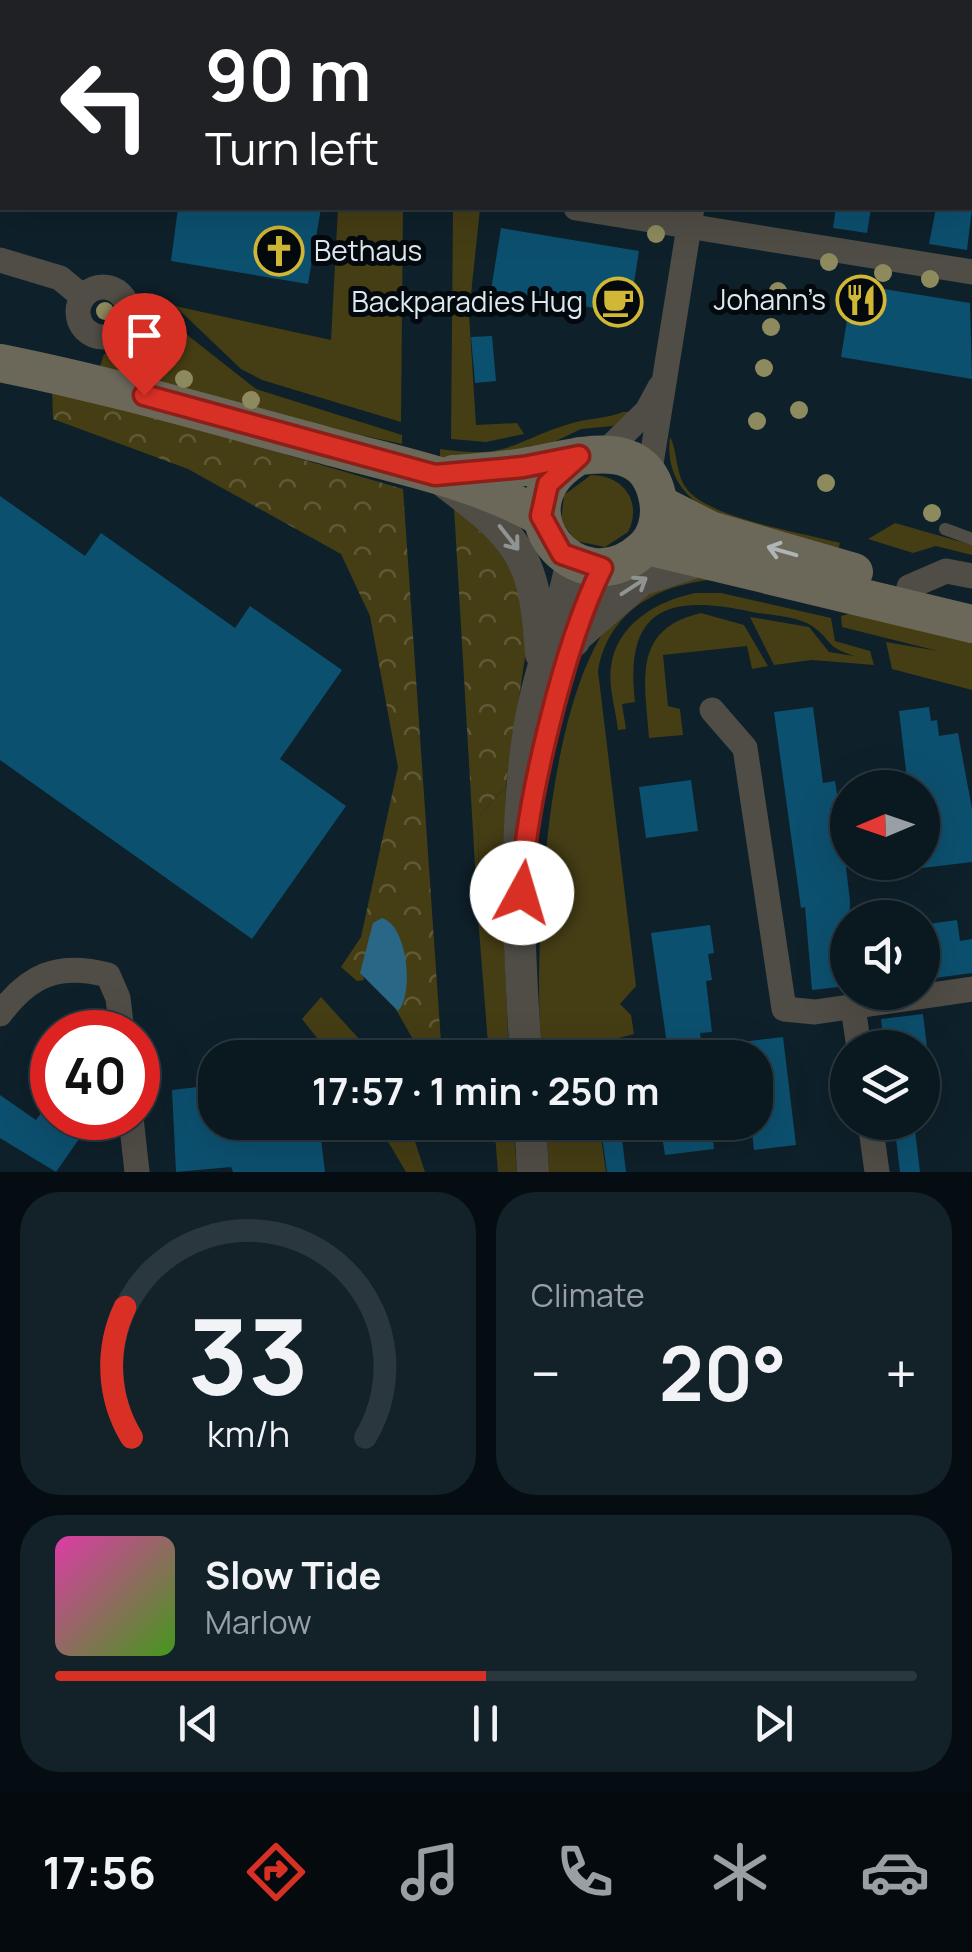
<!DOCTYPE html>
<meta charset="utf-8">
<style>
body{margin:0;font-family:Manrope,sans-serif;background:#132129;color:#f1f3f6;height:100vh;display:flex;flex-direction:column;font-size:38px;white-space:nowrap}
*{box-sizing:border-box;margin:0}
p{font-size:32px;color:#99a0a5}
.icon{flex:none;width:55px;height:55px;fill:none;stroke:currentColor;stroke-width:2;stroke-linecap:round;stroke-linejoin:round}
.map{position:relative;height:1172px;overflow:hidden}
.sheet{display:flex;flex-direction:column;gap:20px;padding:20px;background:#060d12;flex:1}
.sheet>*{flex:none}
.hud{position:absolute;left:0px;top:0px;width:972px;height:210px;box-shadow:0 10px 40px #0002,0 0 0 2px #2a373e;background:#202124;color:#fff;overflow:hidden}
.needle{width:65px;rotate:268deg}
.buttons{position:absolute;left:830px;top:770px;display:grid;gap:20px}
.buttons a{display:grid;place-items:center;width:110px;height:110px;border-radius:50%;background:#0a1820;box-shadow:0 10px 40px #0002,0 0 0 2px #2a373e;font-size:50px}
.speed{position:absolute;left:30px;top:1010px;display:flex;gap:20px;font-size:50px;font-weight:700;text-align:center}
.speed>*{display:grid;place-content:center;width:130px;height:130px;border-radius:50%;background:#0a1820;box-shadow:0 10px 40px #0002,0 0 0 2px #2a373e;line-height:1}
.speed .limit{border:15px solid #d22;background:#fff;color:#111}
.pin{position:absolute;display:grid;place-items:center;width:85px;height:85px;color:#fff;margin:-102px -42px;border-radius:50% 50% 50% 0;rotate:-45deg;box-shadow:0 0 10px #0007}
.pin .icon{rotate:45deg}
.me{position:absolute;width:110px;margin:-55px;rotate:6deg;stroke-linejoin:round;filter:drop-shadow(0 0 8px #0008)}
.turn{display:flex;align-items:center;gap:35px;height:210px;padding:0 40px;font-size:45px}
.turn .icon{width:130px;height:130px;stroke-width:2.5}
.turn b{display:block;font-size:70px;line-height:85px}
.big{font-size:75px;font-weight:700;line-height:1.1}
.sheet .widget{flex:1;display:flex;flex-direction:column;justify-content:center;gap:15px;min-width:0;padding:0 35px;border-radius:40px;background:#132129}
.sheet .dial{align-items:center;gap:0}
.dial svg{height:260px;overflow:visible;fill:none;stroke:#2a373e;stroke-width:7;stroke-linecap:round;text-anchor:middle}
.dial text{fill:#f1f3f6;stroke:none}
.song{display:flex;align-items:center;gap:30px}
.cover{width:120px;height:120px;border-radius:15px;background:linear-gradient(135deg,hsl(320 70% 55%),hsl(100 70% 35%))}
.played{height:10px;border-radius:5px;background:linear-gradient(90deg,#d93025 50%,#2a373e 50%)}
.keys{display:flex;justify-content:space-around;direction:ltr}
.heat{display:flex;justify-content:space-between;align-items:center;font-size:55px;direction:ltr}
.sheet .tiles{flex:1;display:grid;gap:20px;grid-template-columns:1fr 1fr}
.widget:last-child{grid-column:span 2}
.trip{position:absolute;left:198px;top:1040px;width:575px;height:100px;border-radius:40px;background:#0a1820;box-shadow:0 10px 40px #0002,0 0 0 2px #2a373e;font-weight:700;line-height:100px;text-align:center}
.tabs{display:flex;height:160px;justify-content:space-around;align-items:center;background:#040a0d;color:#99a0a5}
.tabs .icon{width:70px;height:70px}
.tabs .active{color:#d93025}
.tabs b{font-size:45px;color:#f1f3f6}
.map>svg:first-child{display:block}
</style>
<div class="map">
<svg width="972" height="1172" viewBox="0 0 972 1172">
<defs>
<pattern id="forest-crowns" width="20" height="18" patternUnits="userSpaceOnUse" patternTransform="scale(2.5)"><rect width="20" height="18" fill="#453d14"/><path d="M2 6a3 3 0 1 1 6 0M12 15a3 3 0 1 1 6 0" fill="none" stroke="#5f5936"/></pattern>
<pattern id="park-tufts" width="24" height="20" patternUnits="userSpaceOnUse" patternTransform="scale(2.5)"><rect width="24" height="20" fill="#453d14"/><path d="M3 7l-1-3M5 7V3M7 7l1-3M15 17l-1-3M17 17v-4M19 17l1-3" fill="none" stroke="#5f5936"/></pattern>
</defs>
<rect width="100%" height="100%" fill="#0e202a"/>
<!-- green -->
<g fill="#453d14">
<path d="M338 208H403L401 422 262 380 241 369 175 306 331 340Z"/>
<path d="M453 208H480L469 314 476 425 517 423 524 434 486 442 451 439Z"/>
<path d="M162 315 256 389 402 435V444L259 413 100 366 104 354 136 351Z"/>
<path d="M623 412H630L628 418 613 426 581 429 535 451 484 462 440 458V449C510 459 511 442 569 424 587 418 606 419 623 412Z"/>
<path d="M670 437C678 452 675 472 686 488 707 518 804 533 840 543L838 551C777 534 659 524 670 437Z"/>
<path d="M591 475C623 475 643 502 628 532L605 547 576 541 561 521 564 495Z"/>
<path d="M895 523 972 545V555L936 546 913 553 868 539Z"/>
<path d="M710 573V580C655 586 608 613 598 671L636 986 620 1004 631 1015 634 1034 589 1046 590 1057 541 1058C534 954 542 657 637 596 656 584 688 580 710 573Z"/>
<path d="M695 593H721L831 618 835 641 870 651 874 665 812 660 774 665 750 617 809 627 829 652 854 656C822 645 834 641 812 626 798 616 768 615 752 612 669 594 624 607 635 702L622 704 626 729 618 730C616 711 608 686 611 667 616 624 657 601 695 593Z"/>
<path d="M847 605 972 635V690L892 669 886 642 938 651 842 627 841 616 848 614Z"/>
<path d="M701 613 744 625 768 666 752 669 747 646 663 655 668 706 680 709 683 735 649 738C645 682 631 629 701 613Z"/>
<path d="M506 786 503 917 509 1057H489L478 917 479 816Z"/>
<path d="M321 997 371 1052 374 1057H332L302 1019Z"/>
<path d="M377 1123H409L425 1172H406Z"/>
<path d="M494 1123H513L517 1172H498Z"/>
<path d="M546 1123H599L606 1172H549Z"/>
</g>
<!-- forest -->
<g fill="url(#forest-crowns)">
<path d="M52 386 403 489 442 1057H423L394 1006 362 970 364 980 357 981 341 967 361 937 398 767 370 616 341 554 188 469 53 419Z"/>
<path d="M454 507 513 562 528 637 506 786 479 816 478 917Z"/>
</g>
<!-- park -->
<g fill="url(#park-tufts)">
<path d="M489 0H704L488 2Z"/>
<path d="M751 0H972V115L970 2Z"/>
</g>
<!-- water -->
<path fill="#2a6787" d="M382 918C408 926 414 994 398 1011L360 973 373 923Z"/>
<!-- building -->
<g fill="#0c506f">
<path d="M178 208H321L308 284 171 261Z"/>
<path d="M836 208H871L867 233 833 228Z"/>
<path d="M936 208H972L967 250 929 244Z"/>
<path d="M501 228 639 251 629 314 491 290Z"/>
<path d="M853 284 970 303 972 379 841 357Z"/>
<path d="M492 336 496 381 475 383 471 337Z"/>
<path d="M0 496 85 556 101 533 235 628 250 606 342 670 280 759 346 806 252 939 0 760Z"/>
<path d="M813 707 823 783 835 781 839 807 830 808 836 851 844 850 850 901 848 986 812 990 805 907 801 908 774 712Z"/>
<path d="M929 707 931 721 937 720 939 736 958 733 972 809V862L922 868V788H908L899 711Z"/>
<path d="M691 780 698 831 646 838 639 787Z"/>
<path d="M957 920 960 941 972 939V973L935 978 928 924Z"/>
<path d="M710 925 714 953 708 954 712 980 706 981 712 1032 700 1033 703 1058H669L651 933Z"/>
<path d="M923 1014 927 1048H884L881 1019Z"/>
<path d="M783 1037 796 1145 754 1150 751 1122H755V1058H719L718 1045Z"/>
<path d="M215 1085V1122H319L325 1172H233L231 1167 176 1172 172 1090Z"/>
<path d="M0 1095 36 1120 52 1098V1118H69L86 1129 56 1172 0 1138Z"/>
<path d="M600 1122H620L626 1172H607Z"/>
<path d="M660 1122H711L714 1149 665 1155Z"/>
<path d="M894 1122H914L920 1172H900Z"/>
</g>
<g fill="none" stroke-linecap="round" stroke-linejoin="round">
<!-- service -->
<path stroke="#4f4d45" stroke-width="12" d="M945 529 972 539"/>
<!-- minor -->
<g stroke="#4f4d45" stroke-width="25">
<path d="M727 2 728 0"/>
<path d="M576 208 972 272"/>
<path d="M0 260 60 278 83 297"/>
<circle cx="103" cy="312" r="25"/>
<path d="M605 452 647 411 660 387"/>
<path d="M649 476 692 208"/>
<path d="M909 587 946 571 972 576"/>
<path d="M712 710 745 748 784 1009 815 1012 972 989"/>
<path d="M853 1007 859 1048"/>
<path d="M0 1014C29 975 58 962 108 975L118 998 122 1032"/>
<path d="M131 1118 137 1172"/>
<path d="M870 1122 877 1172"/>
</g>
<!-- tertiary -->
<g stroke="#4f4d45" stroke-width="32">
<path d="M447 484C522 541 535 558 541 654"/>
<path d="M578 635 641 580 705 559"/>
<path d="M574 641 603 567"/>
<path d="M526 1058C519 953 513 833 529 730 538 672 561 618 572 560"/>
<path d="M530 1122 533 1172"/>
</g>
<!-- secondary -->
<g stroke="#6b685a" stroke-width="38">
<path d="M0 363C110 385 216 416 324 445 396 465 476 480 541 517"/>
<path d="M453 474C478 472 504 471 529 466 575 458 646 432 658 500 661 517 657 537 643 549 578 609 491 506 579 456"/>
<path d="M659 504 710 530 854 572"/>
<path d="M647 546 972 624"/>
</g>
</g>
<!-- trees -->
<g fill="#8d8a5e">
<circle cx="656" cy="234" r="9"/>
<circle cx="829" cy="262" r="9"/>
<circle cx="883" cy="273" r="9"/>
<circle cx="930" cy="279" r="9"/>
<circle cx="778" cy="291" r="9"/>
<circle cx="105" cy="311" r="9"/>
<circle cx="771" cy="327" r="9"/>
<circle cx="764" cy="368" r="9"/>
<circle cx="184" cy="379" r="9"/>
<circle cx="251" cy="400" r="9"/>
<circle cx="799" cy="410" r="9"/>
<circle cx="757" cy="421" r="9"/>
<circle cx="826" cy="483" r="9"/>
<circle cx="932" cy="513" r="9"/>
</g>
<!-- one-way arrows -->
<defs><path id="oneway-shaft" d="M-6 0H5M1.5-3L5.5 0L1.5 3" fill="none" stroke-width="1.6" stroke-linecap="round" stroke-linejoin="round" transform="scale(2.5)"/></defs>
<g stroke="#8f9392">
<use href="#oneway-shaft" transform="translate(509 538) rotate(52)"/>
<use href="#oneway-shaft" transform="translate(634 586) rotate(-33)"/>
</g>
<use stroke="#afb5b4" href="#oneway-shaft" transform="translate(782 551) rotate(-164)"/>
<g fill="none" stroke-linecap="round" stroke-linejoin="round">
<!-- route casing -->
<g stroke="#8d1f18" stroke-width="25">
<path id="route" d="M144 395 435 475 523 467 579 456 548 484 541 516 562 554 602 568C565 642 523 810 522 893"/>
</g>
<!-- route -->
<use href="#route" stroke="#d93025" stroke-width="18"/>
</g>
<!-- icons -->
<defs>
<g id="church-ring" transform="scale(2.5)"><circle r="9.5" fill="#03090d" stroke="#d1b736" stroke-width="1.5"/><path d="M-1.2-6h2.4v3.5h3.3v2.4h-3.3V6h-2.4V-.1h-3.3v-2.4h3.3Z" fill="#d1b736"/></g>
<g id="restaurant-ring" transform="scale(2.5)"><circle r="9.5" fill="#03090d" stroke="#d1b736" stroke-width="1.5"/><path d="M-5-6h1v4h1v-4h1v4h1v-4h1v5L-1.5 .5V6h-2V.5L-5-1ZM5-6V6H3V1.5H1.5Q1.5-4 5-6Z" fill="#d1b736"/></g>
<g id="cafe-ring" transform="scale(2.5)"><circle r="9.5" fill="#03090d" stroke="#d1b736" stroke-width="1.5"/><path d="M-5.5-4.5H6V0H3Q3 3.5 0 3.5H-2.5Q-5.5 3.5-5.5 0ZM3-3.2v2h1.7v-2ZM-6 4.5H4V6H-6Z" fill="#d1b736"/></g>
</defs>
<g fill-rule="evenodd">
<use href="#church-ring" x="279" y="251"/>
<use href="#restaurant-ring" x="861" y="300"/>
<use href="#cafe-ring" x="618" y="302"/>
</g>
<g text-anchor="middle" stroke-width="10" stroke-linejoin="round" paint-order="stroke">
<!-- poi labels -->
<g font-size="28" fill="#dde9f0" stroke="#03090d" text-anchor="end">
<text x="314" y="261" text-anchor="start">Bethaus</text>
<text x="826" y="310">Johann’s</text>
<text x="583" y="312">Backparadies Hug</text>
</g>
</g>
</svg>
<div class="buttons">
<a><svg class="needle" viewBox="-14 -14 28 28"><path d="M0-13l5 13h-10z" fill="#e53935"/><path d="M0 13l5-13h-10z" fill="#99a0a5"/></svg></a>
<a><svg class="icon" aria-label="sound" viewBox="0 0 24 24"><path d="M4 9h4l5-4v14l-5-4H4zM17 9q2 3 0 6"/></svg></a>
<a><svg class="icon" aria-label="layers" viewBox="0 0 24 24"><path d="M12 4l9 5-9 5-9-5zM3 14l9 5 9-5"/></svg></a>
</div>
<div class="speed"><div class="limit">40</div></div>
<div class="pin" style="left:144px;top:395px;background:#d93025"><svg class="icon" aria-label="arrive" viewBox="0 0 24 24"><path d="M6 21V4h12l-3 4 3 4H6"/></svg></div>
<svg class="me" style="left:522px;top:893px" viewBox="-20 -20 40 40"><circle r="19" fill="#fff"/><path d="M0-13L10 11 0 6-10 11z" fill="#d93025"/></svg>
<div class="trip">17:57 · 1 min · 250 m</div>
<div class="hud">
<div class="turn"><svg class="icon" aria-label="left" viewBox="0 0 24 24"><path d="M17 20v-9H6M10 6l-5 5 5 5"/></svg><div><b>90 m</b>Turn left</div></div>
</div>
</div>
<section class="sheet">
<div class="tiles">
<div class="widget dial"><svg viewBox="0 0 100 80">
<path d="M14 69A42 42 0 1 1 86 69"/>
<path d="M14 69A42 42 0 0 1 12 29" stroke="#d93025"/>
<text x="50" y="56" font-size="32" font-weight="700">33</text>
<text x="50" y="72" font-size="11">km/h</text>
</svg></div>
<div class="widget"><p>Climate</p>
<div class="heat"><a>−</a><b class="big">20°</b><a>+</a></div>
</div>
<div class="widget">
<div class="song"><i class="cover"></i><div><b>Slow Tide</b><p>Marlow</p></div></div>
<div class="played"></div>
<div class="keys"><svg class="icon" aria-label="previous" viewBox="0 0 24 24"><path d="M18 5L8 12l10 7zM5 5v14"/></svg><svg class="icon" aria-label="pause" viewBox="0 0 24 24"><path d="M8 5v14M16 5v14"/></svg><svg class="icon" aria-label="next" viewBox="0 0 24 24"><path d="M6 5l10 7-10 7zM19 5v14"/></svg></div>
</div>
</div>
</section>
<nav class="tabs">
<b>17:56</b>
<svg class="icon active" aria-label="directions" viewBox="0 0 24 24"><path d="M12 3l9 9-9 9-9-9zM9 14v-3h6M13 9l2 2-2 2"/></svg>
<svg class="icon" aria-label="music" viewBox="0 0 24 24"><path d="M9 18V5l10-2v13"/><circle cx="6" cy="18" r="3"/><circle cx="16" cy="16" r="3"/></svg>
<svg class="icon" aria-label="phone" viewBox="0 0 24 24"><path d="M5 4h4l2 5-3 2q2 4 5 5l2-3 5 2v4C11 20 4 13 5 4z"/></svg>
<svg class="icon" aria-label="climate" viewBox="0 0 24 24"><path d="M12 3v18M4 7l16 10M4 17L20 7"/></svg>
<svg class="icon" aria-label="car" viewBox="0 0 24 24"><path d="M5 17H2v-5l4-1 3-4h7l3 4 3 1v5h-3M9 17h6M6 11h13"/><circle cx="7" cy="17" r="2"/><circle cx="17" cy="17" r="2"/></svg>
</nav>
